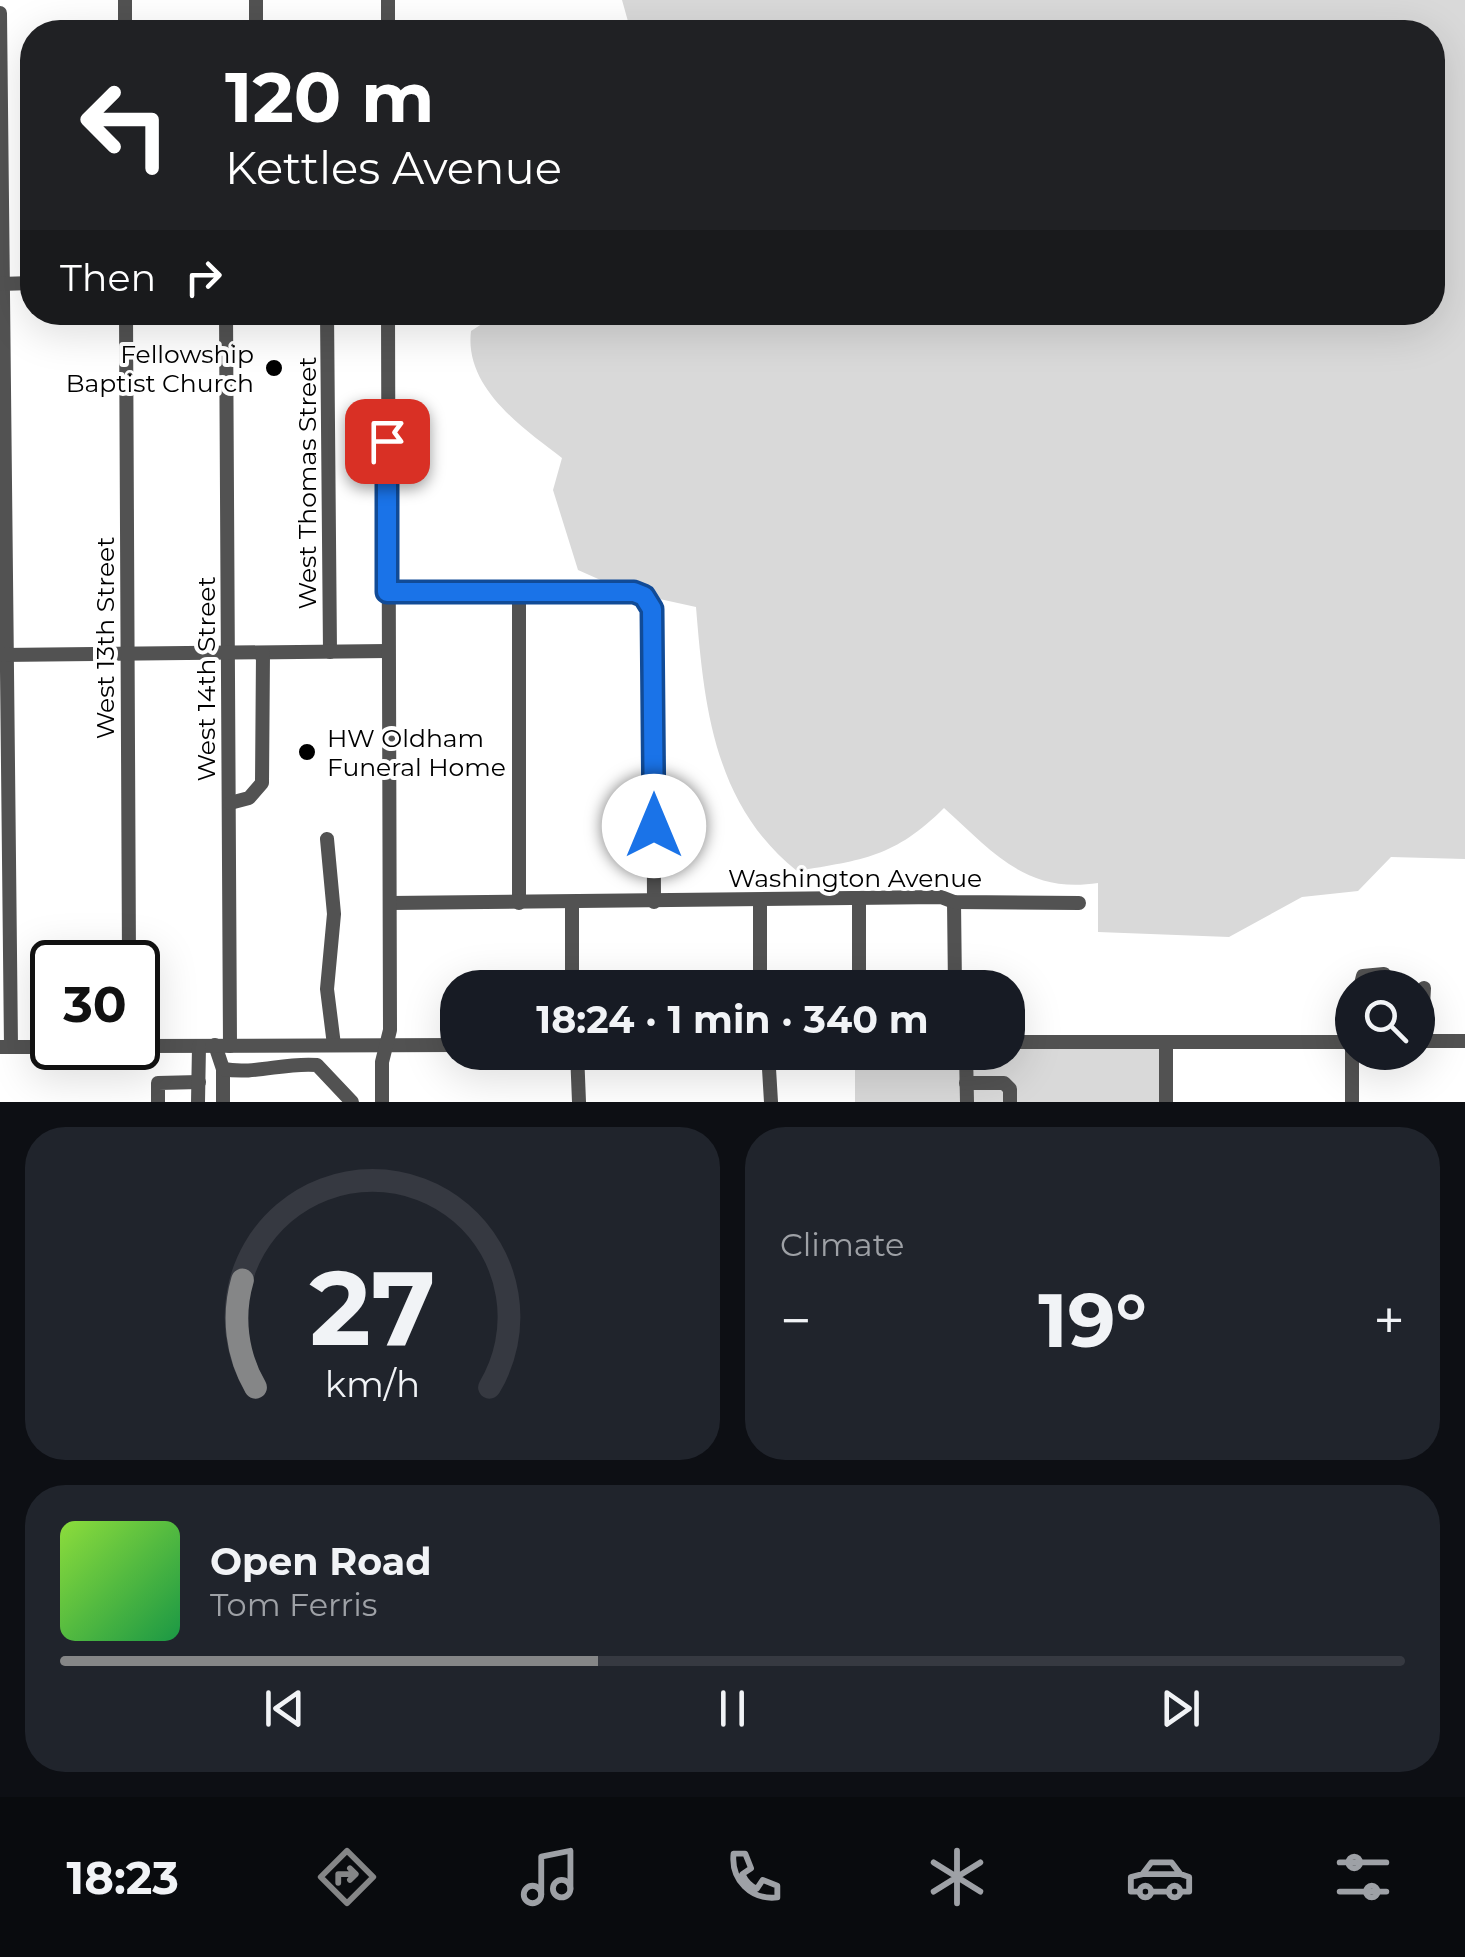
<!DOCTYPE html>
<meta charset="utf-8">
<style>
body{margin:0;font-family:Montserrat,sans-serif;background:#20242c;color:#f1f3f6;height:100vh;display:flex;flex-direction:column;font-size:38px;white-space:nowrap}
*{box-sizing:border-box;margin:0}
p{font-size:32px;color:#9ea1a6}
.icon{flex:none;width:55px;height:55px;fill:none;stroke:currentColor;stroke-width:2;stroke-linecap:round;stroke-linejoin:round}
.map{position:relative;height:1102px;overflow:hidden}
.panel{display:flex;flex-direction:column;gap:25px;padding:25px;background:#0d0f14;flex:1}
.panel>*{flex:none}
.banner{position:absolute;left:20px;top:20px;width:1425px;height:305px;border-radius:40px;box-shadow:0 10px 40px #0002;background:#202124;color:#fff;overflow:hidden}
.buttons{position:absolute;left:1335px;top:970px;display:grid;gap:20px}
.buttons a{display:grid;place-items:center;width:100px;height:100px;border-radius:50%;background:#171b24;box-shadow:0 10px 40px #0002;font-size:50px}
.speed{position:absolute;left:30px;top:940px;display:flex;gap:20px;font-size:50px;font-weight:700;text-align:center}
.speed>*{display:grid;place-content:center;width:130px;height:130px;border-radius:50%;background:#171b24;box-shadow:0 10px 40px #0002;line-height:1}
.speed .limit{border:5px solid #111;border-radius:15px;background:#fff;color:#111}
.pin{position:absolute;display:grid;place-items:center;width:85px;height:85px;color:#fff;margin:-42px;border-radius:20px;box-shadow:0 5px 15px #0006}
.me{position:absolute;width:110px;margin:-55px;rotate:0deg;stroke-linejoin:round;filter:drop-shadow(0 0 8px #0008)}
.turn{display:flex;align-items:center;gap:35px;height:210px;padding:0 40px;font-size:45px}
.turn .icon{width:130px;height:130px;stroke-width:2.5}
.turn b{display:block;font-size:70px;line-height:85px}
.then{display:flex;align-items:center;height:95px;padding:0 40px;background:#0003;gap:20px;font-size:38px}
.big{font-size:75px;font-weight:700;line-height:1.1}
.panel .card{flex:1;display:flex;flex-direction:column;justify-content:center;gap:15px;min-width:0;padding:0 35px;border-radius:40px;background:#20242c}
.panel .dial{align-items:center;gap:0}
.dial svg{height:260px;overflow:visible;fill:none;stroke:#363941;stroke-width:7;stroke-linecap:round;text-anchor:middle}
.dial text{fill:#f1f3f6;stroke:none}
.song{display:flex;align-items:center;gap:30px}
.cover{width:120px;height:120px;border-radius:15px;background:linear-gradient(135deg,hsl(90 70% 55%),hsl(140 70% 35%))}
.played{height:10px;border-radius:5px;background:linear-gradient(90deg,#858687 40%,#363941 40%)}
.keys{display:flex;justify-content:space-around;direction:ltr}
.heat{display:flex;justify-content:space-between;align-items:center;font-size:55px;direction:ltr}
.panel .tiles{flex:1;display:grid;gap:25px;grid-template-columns:1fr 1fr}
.card:last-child{grid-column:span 2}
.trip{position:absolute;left:440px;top:970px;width:585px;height:100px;border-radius:40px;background:#171b24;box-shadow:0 10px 40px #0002;font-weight:700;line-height:100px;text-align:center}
.tab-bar{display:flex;height:160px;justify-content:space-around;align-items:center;background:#090b0e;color:#9ea1a6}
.tab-bar .icon{width:70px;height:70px}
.tab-bar .on{color:#858687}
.tab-bar b{font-size:45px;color:#f1f3f6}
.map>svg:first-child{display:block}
</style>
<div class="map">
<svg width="1465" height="1102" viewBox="0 0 1465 1102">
<rect width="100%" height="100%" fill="#fff"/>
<!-- green -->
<g fill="#d9d9d9">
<path d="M622 0H1465V859L1391 857 1358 891 1302 897 1229 937 1098 932V883C1026 894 994 853 944 808 895 857 863 860 797 871 714 805 704 706 696 607L655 598 645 587 614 586 578 570 553 490 562 458C523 428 464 388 471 331L499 313 1432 312V32H631Z"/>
<path d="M1008 1049H1159V1102H855V1053L1008 1052Z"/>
</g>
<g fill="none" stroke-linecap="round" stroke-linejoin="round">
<!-- minor -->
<g stroke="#525252" stroke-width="14">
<path d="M256 0V32"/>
<path d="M388 0V32"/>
<path d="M0 13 11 1047"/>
<path d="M125 32V0"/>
<path d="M0 284 32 283"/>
<path d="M126 312 129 962"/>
<path d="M226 312 230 1046"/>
<path d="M327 312 330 652"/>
<path d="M387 592H634L648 600 653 636 654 902"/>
<path d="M519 592V903"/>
<path d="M1 655 387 651"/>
<path d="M230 803 249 798 262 783 263 653"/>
<path d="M327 839 334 914 327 989 334 1045"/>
<path d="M760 900V988"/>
<path d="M859 900V988"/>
<path d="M954 902 955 988"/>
<path d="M390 903 941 897 954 902 1079 903"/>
<path d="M572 988V903"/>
<path d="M1360 988 1363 976 1384 974 1385 988"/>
<path d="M1418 1041H1465"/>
<path d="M1421 1041 1424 988"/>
<path d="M1008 1042H1352"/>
<path d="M1352 1042V1102"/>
<path d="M215 1045 223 1069V1102"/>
<path d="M138 1046 458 1045"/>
<path d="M0 1047H52"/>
<path d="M577 1052 579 1102"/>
<path d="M768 1052 771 1102"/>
<path d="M966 1052 967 1102"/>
<path d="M223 1069C255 1075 284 1062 317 1065L352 1102"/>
<path d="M966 1083H1004L1010 1089V1102"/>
<path d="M158 1102V1083L199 1082"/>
<path d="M198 1102 199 1046"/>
<path d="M382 1102V1062L390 1030 388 312"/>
<path d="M1166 1102V1042"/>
</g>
</g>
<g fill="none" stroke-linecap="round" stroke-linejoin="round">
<!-- route casing -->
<g stroke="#114b97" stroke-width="25">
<path id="route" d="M387 441V592H634L644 596 652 609 654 826"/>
</g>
<!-- route -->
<use href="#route" stroke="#1a73e8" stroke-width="18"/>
</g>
<!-- markers -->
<g fill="#000" stroke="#fff" stroke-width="4">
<circle cx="274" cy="368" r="10"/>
<circle cx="307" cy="752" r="10"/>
</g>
<g text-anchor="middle" stroke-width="8" stroke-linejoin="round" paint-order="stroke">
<!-- poi labels -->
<g font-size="25" fill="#000" stroke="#fff" text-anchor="end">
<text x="254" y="363">Fellowship<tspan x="254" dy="29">Baptist Church</tspan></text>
<text x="327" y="747" text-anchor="start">HW Oldham<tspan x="327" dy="29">Funeral Home</tspan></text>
</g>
<!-- street labels -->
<g font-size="25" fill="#000" stroke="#fff">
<text transform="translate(307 483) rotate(-90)" y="9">West Thomas Street</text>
<text transform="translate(105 638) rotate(-90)" y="9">West 13th Street</text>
<text transform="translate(206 679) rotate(-90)" y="9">West 14th Street</text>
<text x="855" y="887">Washington Avenue</text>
</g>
</g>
</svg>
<div class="buttons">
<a><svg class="icon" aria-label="search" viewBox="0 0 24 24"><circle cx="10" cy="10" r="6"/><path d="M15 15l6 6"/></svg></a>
</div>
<div class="speed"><div class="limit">30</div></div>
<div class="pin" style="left:387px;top:441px;background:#d93025"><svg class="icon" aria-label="arrive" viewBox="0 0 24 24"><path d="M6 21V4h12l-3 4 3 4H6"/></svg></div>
<svg class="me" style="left:654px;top:826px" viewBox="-20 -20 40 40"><circle r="19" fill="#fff"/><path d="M0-13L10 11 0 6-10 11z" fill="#1a73e8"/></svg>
<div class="trip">18:24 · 1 min · 340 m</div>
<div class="banner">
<div class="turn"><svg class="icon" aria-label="left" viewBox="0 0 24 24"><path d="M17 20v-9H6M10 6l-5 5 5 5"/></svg><div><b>120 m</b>Kettles Avenue</div></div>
<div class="then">Then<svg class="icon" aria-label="right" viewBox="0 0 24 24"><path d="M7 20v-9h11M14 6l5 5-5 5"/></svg></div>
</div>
</div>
<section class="panel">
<div class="tiles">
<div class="card dial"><svg viewBox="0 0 100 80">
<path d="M14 69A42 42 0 1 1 86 69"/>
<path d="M14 69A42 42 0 0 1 10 36" stroke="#858687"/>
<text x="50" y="56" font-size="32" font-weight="700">27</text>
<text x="50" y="72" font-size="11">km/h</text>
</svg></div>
<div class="card"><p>Climate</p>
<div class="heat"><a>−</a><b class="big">19°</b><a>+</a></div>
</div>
<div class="card">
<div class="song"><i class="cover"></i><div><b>Open Road</b><p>Tom Ferris</p></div></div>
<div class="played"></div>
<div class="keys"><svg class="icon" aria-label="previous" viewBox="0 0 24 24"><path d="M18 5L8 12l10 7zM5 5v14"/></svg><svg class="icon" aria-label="pause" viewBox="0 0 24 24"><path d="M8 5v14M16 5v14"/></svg><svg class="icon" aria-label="next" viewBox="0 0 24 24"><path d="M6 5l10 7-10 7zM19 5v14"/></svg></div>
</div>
</div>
</section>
<nav class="tab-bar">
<b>18:23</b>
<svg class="icon on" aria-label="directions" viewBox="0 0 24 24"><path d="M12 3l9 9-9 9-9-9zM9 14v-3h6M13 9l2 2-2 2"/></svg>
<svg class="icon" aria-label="music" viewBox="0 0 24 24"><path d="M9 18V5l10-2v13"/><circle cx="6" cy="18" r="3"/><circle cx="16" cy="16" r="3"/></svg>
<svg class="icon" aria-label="phone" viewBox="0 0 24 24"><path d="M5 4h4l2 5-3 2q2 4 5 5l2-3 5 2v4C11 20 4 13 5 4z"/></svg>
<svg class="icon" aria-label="climate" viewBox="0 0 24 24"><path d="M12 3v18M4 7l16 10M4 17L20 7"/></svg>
<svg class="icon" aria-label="car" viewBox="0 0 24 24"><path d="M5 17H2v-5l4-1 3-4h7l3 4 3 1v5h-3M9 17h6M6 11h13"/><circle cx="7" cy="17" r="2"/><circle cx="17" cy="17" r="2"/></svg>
<svg class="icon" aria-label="filters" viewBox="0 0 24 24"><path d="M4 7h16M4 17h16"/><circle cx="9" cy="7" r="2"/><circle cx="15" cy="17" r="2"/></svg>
</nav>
